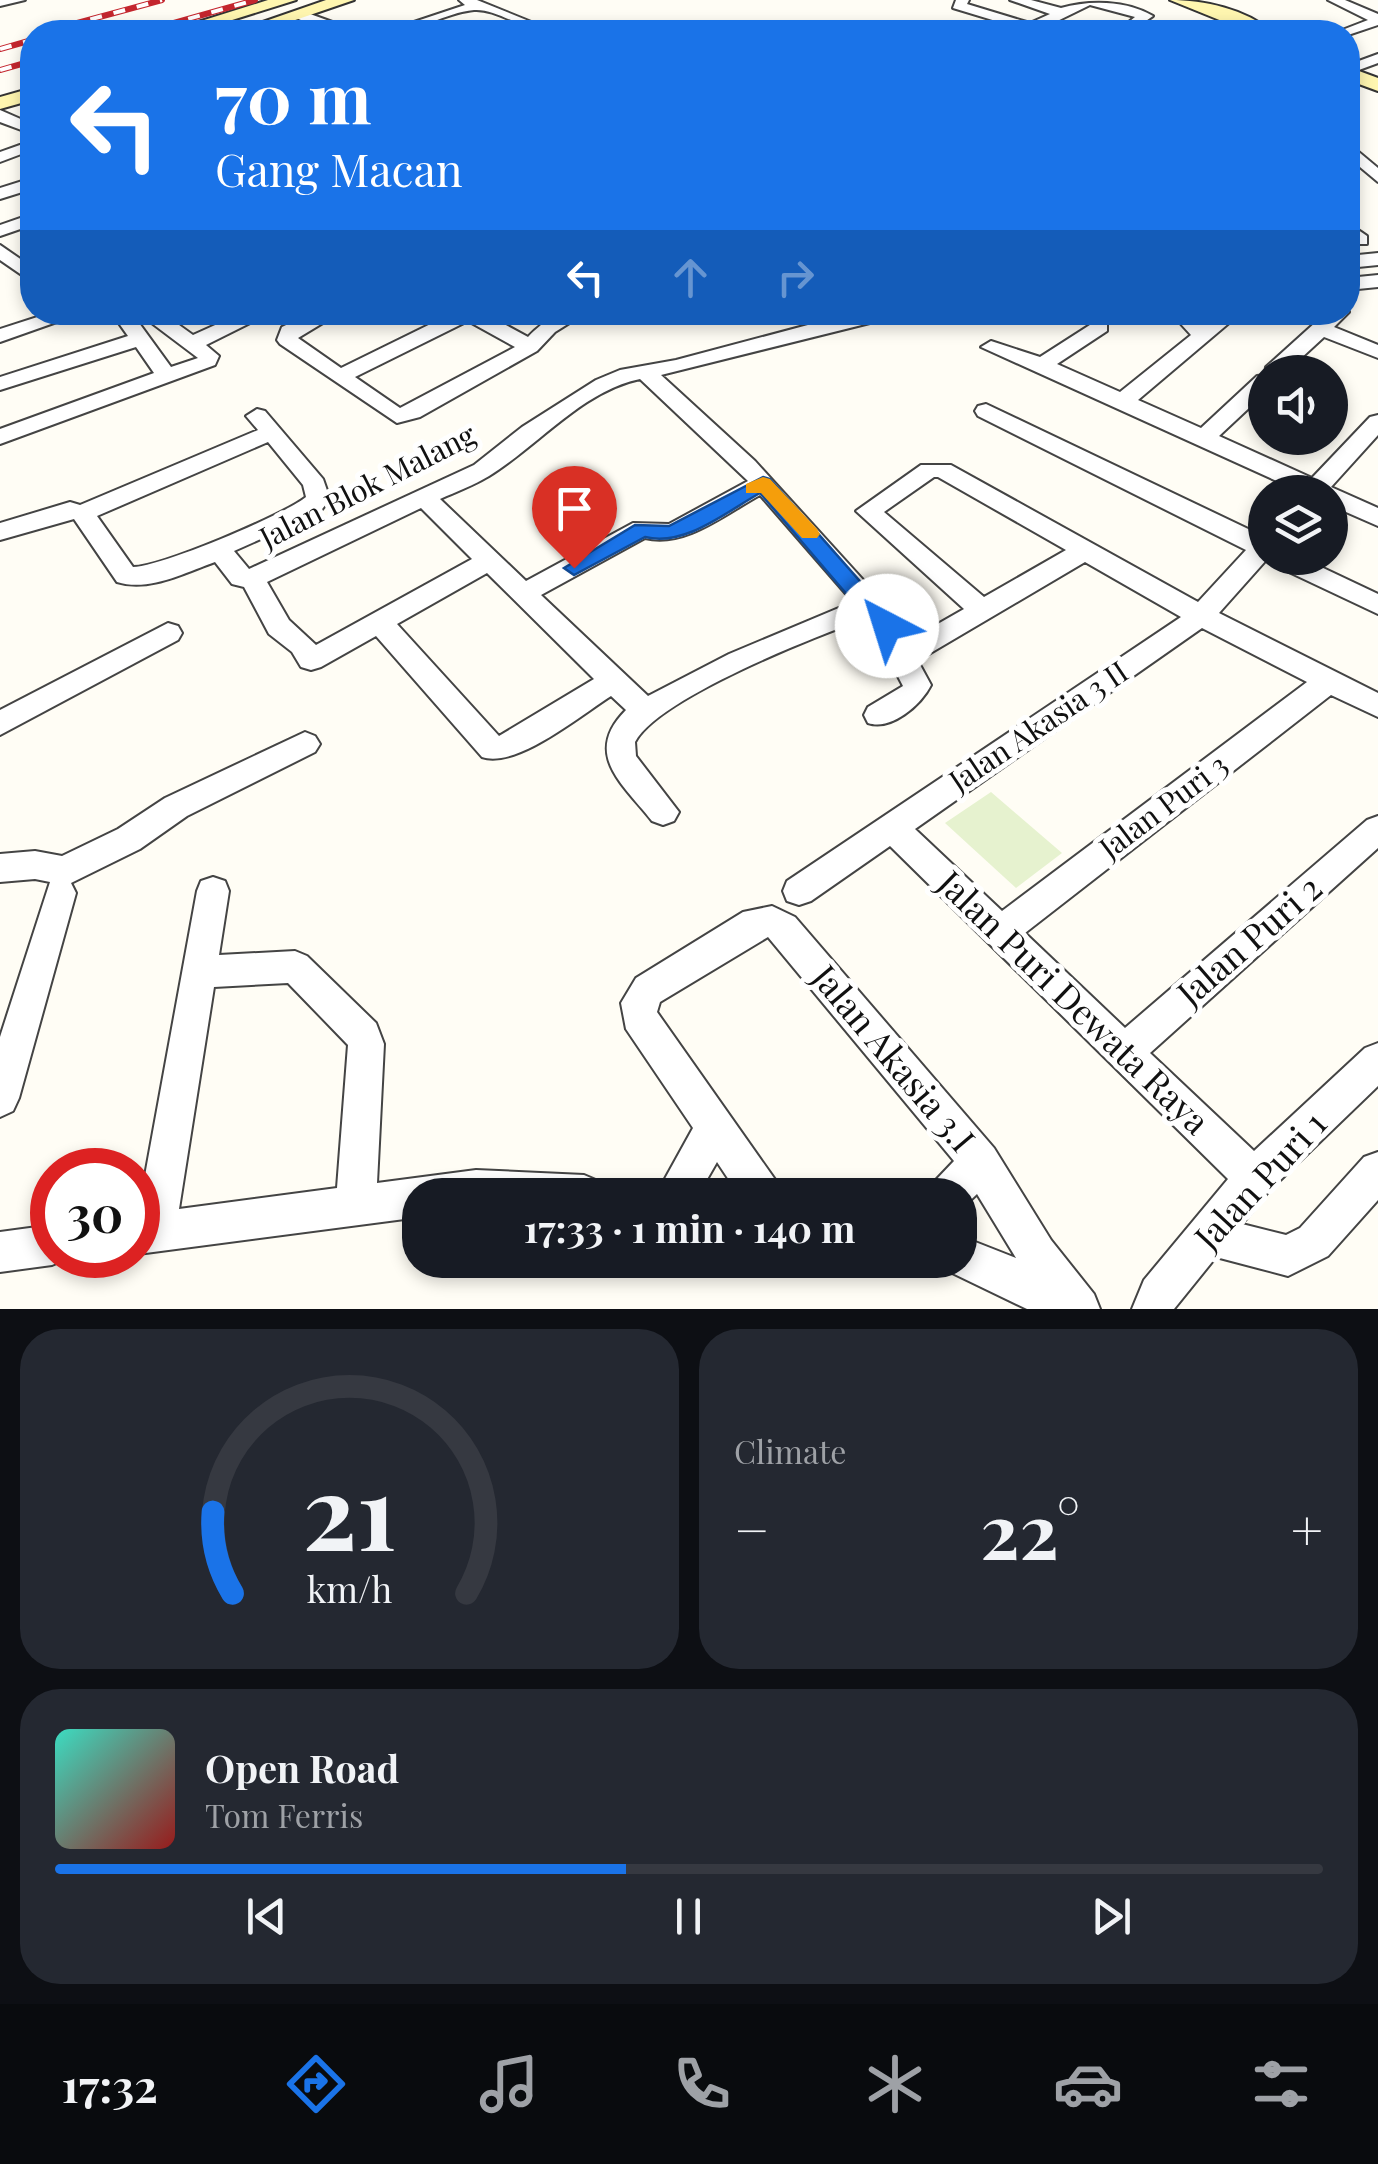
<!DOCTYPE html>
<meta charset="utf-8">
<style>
body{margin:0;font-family:"Playfair Display",serif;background:#242831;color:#f1f3f6;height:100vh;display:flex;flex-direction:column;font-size:38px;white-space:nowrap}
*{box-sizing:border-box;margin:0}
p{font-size:32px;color:#9ea1a6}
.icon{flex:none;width:55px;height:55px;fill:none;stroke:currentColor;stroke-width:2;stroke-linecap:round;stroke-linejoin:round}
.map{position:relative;height:1309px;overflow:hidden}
.side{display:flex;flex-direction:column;gap:20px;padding:20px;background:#0d0f14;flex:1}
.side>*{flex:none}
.banner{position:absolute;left:20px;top:20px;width:1340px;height:305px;border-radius:40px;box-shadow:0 5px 15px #0003;background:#1a73e8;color:#fff;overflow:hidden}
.controls{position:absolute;left:1248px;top:355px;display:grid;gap:20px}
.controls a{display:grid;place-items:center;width:100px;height:100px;border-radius:50%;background:#171b24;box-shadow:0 5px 15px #0003;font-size:50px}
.speed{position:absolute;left:30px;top:1148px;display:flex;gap:20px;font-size:50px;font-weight:700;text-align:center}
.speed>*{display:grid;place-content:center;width:130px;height:130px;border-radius:50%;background:#171b24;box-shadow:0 5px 15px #0003;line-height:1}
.speed .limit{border:15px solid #d22;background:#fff;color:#111}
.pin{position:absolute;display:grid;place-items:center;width:85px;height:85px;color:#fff;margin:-102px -42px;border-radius:50% 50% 50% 0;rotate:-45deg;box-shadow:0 0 10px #0007}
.pin .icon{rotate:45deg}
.me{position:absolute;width:110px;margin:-55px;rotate:320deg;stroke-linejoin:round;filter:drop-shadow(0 0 8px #0008)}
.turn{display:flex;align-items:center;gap:35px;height:210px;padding:0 30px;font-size:45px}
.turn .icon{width:130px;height:130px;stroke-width:2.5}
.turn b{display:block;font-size:70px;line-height:85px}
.lanes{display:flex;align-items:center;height:95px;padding:0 30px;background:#0003;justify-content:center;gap:50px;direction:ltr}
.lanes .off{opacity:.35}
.big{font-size:75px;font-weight:700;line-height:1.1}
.side .card{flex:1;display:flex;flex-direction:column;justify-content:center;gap:15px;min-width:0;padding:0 35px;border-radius:40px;background:#242831}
.side .dial{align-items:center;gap:0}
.dial svg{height:260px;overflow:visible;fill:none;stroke:#363941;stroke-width:7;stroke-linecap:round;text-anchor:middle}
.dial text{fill:#f1f3f6;stroke:none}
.song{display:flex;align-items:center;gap:30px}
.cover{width:120px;height:120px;border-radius:15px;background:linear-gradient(135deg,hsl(170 70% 55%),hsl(0 70% 35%))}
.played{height:10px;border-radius:5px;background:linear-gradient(90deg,#1a73e8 45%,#363941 45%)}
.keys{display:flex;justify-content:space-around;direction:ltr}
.heat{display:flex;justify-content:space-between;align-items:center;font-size:55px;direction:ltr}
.side .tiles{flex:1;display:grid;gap:20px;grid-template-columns:1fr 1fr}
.card:last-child{grid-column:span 2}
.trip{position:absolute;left:402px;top:1178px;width:575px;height:100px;border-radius:40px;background:#171b24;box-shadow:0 5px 15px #0003;font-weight:700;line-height:100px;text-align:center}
.dock{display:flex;height:160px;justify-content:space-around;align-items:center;background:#090b0e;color:#9ea1a6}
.dock .icon{width:70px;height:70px}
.dock .active{color:#1a73e8}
.dock b{font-size:45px;color:#f1f3f6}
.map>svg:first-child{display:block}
</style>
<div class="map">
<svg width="1378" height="1309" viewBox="0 0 1378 1309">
<rect width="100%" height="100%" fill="#fffdf5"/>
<!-- pitch -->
<path fill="#e6f2cf" d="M991 792 1062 853 1016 888 945 823Z"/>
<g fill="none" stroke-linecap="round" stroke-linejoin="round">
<!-- street casing -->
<g stroke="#444" stroke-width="4">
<g id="street">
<path d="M0 0H25L0 6Z"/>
<path d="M459 0H477L556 32C527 34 498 8 474 10 443 13 416 34 384 32L465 5Z"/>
<path d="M956 0H969L967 4 1030 23 1050 14 1010 0H1031L1061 8C1089 0 1126 0 1153 16L1130 32H1116L1135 17 1090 5 1037 31 1016 32 1019 28 953 8Z"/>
<path d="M1328 0H1345L1378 14V25L1348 35 1337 32 1368 20Z"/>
<path d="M299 10 360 32H328L294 17 292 14Z"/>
<path d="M1378 54V63L1348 74V65Z"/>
<path d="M0 110 32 124V134L0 122Z"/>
<path d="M1348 143 1378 168V182L1348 157Z"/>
<path d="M20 145H32V150L0 162V152Z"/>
<path d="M32 178V189L0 199V188Z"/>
<path d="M32 214V225L0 236V225Z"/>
<path d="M1348 223 1367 236V244H1355L1348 237Z"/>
<path d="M0 245 32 267V282L0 260Z"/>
<path d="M1378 253V265L1348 268V256Z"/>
<path d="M1378 275V287L1348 290V278Z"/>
<path d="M1348 310 1349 312 1334 327 1378 345V358L1324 337 1286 372 1265 374 1266 367 1327 312Z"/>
<path d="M53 312H85L0 342V329Z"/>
<path d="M111 312H131L171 367 198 358 137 312H161L193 335 244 312H272L206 345 219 356 215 365 0 444V429L154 373 136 347 0 390V377L128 336Z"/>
<path d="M313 312H341L298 338 341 368 455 312H482L528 337C546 318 560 312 587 312L555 332 537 351 420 417 397 423 280 344 277 340 282 327ZM468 321 515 347 400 408 355 377Z"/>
<path d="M914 312 661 375 755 461 915 637 964 609 856 511 921 465H951L1198 602 1246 550 978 416 975 411 978 406 986 404 1265 537V558H1268L1219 613 1378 693V717L1331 695 1025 933 1125 1028 1367 820 1378 816V848L1150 1053 1254 1151 1365 1048 1378 1043V1086L1268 1192 1242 1224 1286 1235 1300 1228 1364 1157 1378 1152V1200L1328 1256 1288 1276 1216 1257 1174 1309H1132L1144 1280 1228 1179 890 846 811 901 799 905 787 901 783 891 787 881 1181 617 1085 562 922 658 919 663 931 685C921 705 891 731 868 723L864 715 868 707 903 686 891 663 897 652 867 618C816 636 658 698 635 742L636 756 679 812 674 821 663 825 652 821C623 784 582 754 626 710L611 696C581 715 516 769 482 757L376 636 321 667 311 670 301 667 292 652 269 634 244 587 232 584 215 562C184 573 149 592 117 582L74 519 0 540V523L70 502 80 505 258 430 246 416 257 409 265 411 323 479 330 499 319 513 234 551 249 569 474 465 522 427 596 380 620 370 676 360 849 314ZM640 379 748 481 669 524 633 523 526 581 440 499C456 492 474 485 489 476 538 446 582 391 640 379ZM268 442 303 485 306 497C284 515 160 567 133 567L97 516ZM934 477H938L1066 550 984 597 884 512ZM760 495 853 602 729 654 648 696 541 595 645 538C685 548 725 514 760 495ZM421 508 472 559 316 645 289 620 267 582ZM487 573 594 679 499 736 397 624ZM1202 628 1307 682 1002 911 915 829Z"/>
<path d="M1170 312H1192L1204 325 1219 312H1242L1138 400 1201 428 1257 376 1265 375V393L1219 436 1312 478 1370 417 1378 415V435L1331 487 1378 508V526L1330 505V492H1301L981 347 991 341 1040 357 1093 323H1107V331L1057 364 1120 392 1191 335Z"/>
<path d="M1268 558H1302L1378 594V614L1272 564Z"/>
<path d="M168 623 178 626 182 633 178 640 0 735V710Z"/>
<path d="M305 732 315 736 320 744 315 752 187 816 140 849 71 883 76 893 19 1098 13 1111 0 1117V1037L50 882 35 879 0 882V854L35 851 62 856 118 829 165 798Z"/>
<path d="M213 877 225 881 229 891 219 955 295 951 307 956 376 1023 384 1044 377 1183 476 1170 584 1175 598 1181 604 1195H420V1217L138 1254V1214L197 891 201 881ZM288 983 348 1045 337 1188 179 1209 214 987Z"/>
<path d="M772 906 795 917 994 1148 1051 1240 1094 1294 1100 1309H1027L946 1270 941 1260H960V1236L1016 1258 977 1194 960 1210V1195H929L935 1181 954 1161 768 937 660 1002 657 1012 776 1181 782 1195H739L717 1162 698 1195H656L693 1128 626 1029 621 1003 636 978 743 912Z"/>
<path d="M52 1225V1255H68L66 1259 52 1265 0 1272V1232Z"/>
</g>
</g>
<!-- secondary casing -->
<g stroke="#333" stroke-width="4">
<g id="secondary">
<path d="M268 0H296L194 32H166Z"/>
<path d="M326 0H354L266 30 257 24Z"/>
<path d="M1170 0C1204 0 1246 9 1272 32H1249Z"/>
<path d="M1348 67 1378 78V91L1348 80Z"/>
<path d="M32 88V100L0 109V97Z"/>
</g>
</g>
<!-- street -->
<use href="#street" fill="#fff" fill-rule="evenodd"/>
<!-- secondary -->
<use href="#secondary" fill="#fff6b0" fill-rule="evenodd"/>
<!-- rail casing -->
<g stroke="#c4262e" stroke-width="6">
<g id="rail">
<path d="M44 32 162 0"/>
<path d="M142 32 255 0"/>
<path d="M0 49 32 40"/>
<path d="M0 70 32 61"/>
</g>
</g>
<!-- rail -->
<use href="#rail" stroke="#fff" stroke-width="4" stroke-dasharray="12" stroke-linecap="butt"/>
</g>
<!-- route -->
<path fill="#1a73e8" stroke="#114b97" stroke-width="2.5" d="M763 477 770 479 895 621 898 626 895 632H879L760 493C726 512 685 547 645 537L574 575 564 568 635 525 669 526Z"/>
<!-- slow -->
<path fill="#f59e0b" d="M763 477 770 479 817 529 820 534 817 538H802L761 493H746V484Z"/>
<g text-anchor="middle" stroke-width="10" stroke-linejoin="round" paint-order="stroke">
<!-- street labels -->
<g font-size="30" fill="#111" stroke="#fff">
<text transform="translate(368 487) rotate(-27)" y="10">Jalan Blok Malang</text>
<text transform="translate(1039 727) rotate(-34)" y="10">Jalan Akasia 3 II</text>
<text transform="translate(1164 807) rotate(-37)" y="10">Jalan Puri 3</text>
</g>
<!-- near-street labels -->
<g font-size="35" fill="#111" stroke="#fff">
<text transform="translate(1250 941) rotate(-41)" y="12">Jalan Puri 2</text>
<text transform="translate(1073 1003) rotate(44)" y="12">Jalan Puri Dewata Raya</text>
<text transform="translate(893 1059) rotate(50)" y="12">Jalan Akasia 3.I</text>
<text transform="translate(1261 1181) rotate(-47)" y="12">Jalan Puri 1</text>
</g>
</g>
</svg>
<div class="controls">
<a><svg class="icon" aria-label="sound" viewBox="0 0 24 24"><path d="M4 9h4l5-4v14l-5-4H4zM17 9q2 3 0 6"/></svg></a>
<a><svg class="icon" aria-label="layers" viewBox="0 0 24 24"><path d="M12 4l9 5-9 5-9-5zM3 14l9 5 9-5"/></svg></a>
</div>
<div class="speed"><div class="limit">30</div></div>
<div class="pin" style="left:574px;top:568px;background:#d93025"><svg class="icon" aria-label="arrive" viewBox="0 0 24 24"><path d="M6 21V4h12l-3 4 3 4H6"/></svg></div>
<svg class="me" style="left:887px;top:626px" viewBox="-20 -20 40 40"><circle r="19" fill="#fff"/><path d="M0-13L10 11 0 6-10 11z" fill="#1a73e8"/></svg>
<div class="trip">17:33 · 1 min · 140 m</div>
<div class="banner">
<div class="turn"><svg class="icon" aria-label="left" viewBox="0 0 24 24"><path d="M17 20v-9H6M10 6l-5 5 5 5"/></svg><div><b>70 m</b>Gang Macan</div></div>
<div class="lanes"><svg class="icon" aria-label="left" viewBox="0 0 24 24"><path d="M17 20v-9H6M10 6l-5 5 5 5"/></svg><svg class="icon off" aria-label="ahead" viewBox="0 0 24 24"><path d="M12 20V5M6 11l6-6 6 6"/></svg><svg class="icon off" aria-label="right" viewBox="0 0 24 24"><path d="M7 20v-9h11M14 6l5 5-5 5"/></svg></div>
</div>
</div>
<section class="side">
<div class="tiles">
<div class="card dial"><svg viewBox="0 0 100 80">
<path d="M14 69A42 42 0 1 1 86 69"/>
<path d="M14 69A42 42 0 0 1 8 44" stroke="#1a73e8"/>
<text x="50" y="56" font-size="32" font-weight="700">21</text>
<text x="50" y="72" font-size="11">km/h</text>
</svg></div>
<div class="card"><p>Climate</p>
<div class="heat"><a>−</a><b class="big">22°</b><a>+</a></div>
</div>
<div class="card">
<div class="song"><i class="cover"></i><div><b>Open Road</b><p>Tom Ferris</p></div></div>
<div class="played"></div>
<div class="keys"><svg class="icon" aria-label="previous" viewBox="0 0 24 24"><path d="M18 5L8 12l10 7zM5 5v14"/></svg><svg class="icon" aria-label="pause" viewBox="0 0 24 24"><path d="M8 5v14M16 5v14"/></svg><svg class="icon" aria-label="next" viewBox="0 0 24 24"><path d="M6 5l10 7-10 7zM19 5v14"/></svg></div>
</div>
</div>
</section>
<nav class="dock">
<b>17:32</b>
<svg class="icon active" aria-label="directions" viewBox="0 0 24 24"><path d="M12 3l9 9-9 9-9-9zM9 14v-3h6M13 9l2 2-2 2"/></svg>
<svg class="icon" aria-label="music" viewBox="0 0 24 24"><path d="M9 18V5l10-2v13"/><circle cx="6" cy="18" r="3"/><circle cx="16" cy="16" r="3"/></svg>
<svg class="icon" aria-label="phone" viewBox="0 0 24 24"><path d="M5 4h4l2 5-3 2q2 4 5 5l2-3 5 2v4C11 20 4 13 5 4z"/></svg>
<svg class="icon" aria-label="climate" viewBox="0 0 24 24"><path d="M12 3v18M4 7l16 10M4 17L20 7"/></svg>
<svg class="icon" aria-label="car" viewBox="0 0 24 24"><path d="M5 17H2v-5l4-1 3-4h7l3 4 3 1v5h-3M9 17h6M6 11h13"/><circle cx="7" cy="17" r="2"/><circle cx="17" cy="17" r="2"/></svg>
<svg class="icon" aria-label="filters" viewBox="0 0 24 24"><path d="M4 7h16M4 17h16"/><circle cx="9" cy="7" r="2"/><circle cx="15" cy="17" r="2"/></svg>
</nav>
